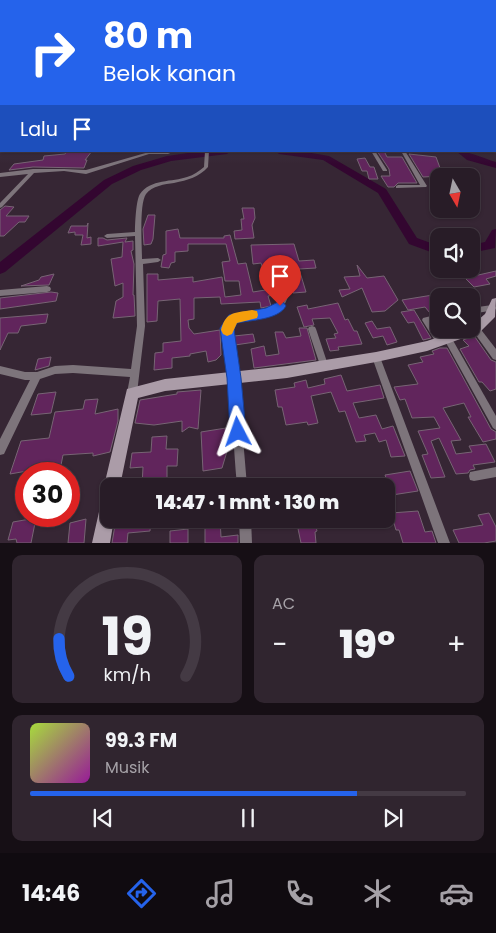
<!DOCTYPE html>
<html lang="id">
<meta charset="utf-8">
<style>
body{margin:0;font-family:Poppins,sans-serif;background:#30252f;color:#f1f3f6;height:100vh;display:flex;flex-direction:column;font-size:19px;white-space:nowrap}
*{box-sizing:border-box;margin:0}
p{font-size:16px;color:#a5a1a7}
.icon{flex:none;width:28px;height:28px;fill:none;stroke:currentColor;stroke-width:2;stroke-linecap:round;stroke-linejoin:round}
.map{position:relative;height:543px;overflow:hidden}
.drawer{display:flex;flex-direction:column;gap:12px;padding:12px;background:#160f15;flex:1}
.drawer>*{flex:none}
.banner{position:absolute;left:0px;top:0px;width:496px;height:152px;box-shadow:0 1px 4px #0004,0 0 0 1px #443a44;background:#2563eb;color:#fff;overflow:hidden}
.needle{width:32px;rotate:171deg}
.tools{position:absolute;left:430px;top:168px;display:grid;gap:10px}
.tools a{display:grid;place-items:center;width:50px;height:50px;border-radius:10px;background:#281c27;box-shadow:0 1px 4px #0004,0 0 0 1px #443a44;font-size:25px}
.speed{position:absolute;left:15px;top:462px;display:flex;gap:10px;font-size:25px;font-weight:700;text-align:center}
.speed>*{display:grid;place-content:center;width:65px;height:65px;border-radius:50%;background:#281c27;box-shadow:0 1px 4px #0004,0 0 0 1px #443a44;line-height:1}
.speed .limit{border:8px solid #d22;background:#fff;color:#111}
.pin{position:absolute;display:grid;place-items:center;width:42px;height:42px;color:#fff;margin:-51px -21px;border-radius:50% 50% 50% 0;rotate:-45deg;box-shadow:0 0 5px #0007}
.pin .icon{rotate:45deg}
.me{position:absolute;width:55px;margin:-28px;rotate:356deg;stroke-linejoin:round;filter:drop-shadow(0 0 4px #0008)}
.turn{display:flex;align-items:center;gap:18px;height:105px;padding:0 20px;font-size:22px}
.turn .icon{width:65px;height:65px;stroke-width:2.5}
.turn b{display:block;font-size:35px;line-height:42px}
.then{display:flex;align-items:center;height:48px;padding:0 20px;background:#0003;gap:10px;font-size:19px}
.big{font-size:38px;font-weight:800;line-height:1.1}
.drawer .card{flex:1;display:flex;flex-direction:column;justify-content:center;gap:8px;min-width:0;padding:0 18px;border-radius:10px;background:#30252f}
.drawer .dial{align-items:center;gap:0}
.dial svg{height:130px;overflow:visible;fill:none;stroke:#443a44;stroke-width:7;stroke-linecap:round;text-anchor:middle}
.dial text{fill:#f1f3f6;stroke:none}
.song{display:flex;align-items:center;gap:15px}
.cover{width:60px;height:60px;border-radius:8px;background:linear-gradient(135deg,hsl(80 70% 55%),hsl(300 70% 35%))}
.played{height:5px;border-radius:2px;background:linear-gradient(90deg,#2563eb 75%,#443a44 75%)}
.keys{display:flex;justify-content:space-around;direction:ltr}
.heat{display:flex;justify-content:space-between;align-items:center;font-size:28px;direction:ltr}
.drawer .tiles{flex:1;display:grid;gap:12px;grid-template-columns:1fr 1fr}
.card:last-child{grid-column:span 2}
.trip{position:absolute;left:100px;top:478px;width:295px;height:50px;border-radius:10px;background:#281c27;box-shadow:0 1px 4px #0004,0 0 0 1px #443a44;font-weight:800;line-height:50px;text-align:center}
.menu{display:flex;height:80px;justify-content:space-around;align-items:center;background:#100b10;color:#a5a1a7}
.menu .icon{width:35px;height:35px}
.menu .active{color:#2563eb}
.menu b{font-size:22px;color:#f1f3f6}
.map>svg:first-child{display:block}
</style>
<div class="map">
<svg width="496" height="543" viewBox="0 0 496 543">
<rect width="100%" height="100%" fill="#362634"/>
<g fill="none" stroke-linecap="round" stroke-linejoin="round">
<!-- river -->
<g fill="#330630" fill-rule="evenodd">
<path d="M202 151H231L227 154 171 161 141 170 112 184 5 272 0 274V262L104 180 133 166 167 156Z"/>
<path d="M275 151H300L329 156 386 189 417 238 439 246V255L409 244 378 193 323 160 279 154Z"/>
<path d="M456 151C469 151 482 158 496 162V168L467 160Z"/>
<path d="M496 229 495 248 471 253V245L485 242 492 230Z"/>
</g>
</g>
<!-- building -->
<g fill="#61255c" stroke="#776474">
<path d="M67 151H92L85 160H87L84 168 33 167 9 170 14 164 43 160 44 156 65 154Z"/>
<path d="M377 151H384L387 157H402L417 183H398L394 187H388L381 176H390L389 169Z"/>
<path d="M409 154 436 157 443 176 423 177Z"/>
<path d="M365 158 370 167H374L378 179H369L367 171H362L357 159Z"/>
<path d="M5 206 14 207 6 216H29L25 222H19L4 236H0V210Z"/>
<path d="M242 208H254L255 218 252 225 254 238 235 239 234 231 242 230 241 219H244Z"/>
<path d="M148 215H155L153 239 151 244 144 245 143 229Z"/>
<path d="M88 223 87 238 91 237V244L81 245 83 235H75V232L68 233 71 226H87Z"/>
<path d="M178 229 180 238H224V236L230 235 238 264 246 263 253 292 278 288 280 294 268 296 271 306 261 308 260 302 221 304 220 297 194 298V319L188 320 189 328 194 334 220 330 221 355 216 360 208 362 206 351 190 354V356L172 358V368L154 370 155 353 163 352V343L181 341 180 299 158 301 157 321 147 322V274H158V280L193 277V282L222 277 225 297 241 295 239 281H225L222 262 230 261 226 244H188V251L175 252V262L171 263 169 268 161 267 163 255 166 254V231Z"/>
<path d="M98 238H103L107 240 127 238 125 242 133 241V250L131 251 134 264 133 295H134L135 316 113 318 116 301 123 297V283L115 286 111 259 122 257 123 242 98 246Z"/>
<path d="M294 244 299 261 314 260 316 268 299 269 306 292 293 293 284 257 269 258 275 272 264 273 261 263 253 264 251 245Z"/>
<path d="M357 265 367 278 384 276 398 300 385 311 372 312 362 288 342 297 339 290 350 289 344 277 360 276Z"/>
<path d="M496 271V276L486 279 490 284 474 287 465 278Z"/>
<path d="M54 274 49 285 21 286 39 280 41 277Z"/>
<path d="M51 292 58 293 56 301 0 309V298Z"/>
<path d="M439 294V312L434 313H430L425 307 408 310 402 300Z"/>
<path d="M338 303 345 320 348 319 354 331H357L362 344 338 347 339 350 330 351 326 339 336 338 334 334 338 333 330 318 312 319 314 325 304 327 297 307 307 305 308 309Z"/>
<path d="M414 310 420 320 431 338 423 340 414 322 408 323 401 312Z"/>
<path d="M48 314 46 323 21 326 18 333H8L0 350V318Z"/>
<path d="M372 321 377 329 390 327 397 342 387 345 383 336 373 338 365 323Z"/>
<path d="M299 328H307L316 360 254 368 251 349 264 346 266 356 279 354 275 332H283L286 338 301 336Z"/>
<path d="M253 334 255 342 235 345 234 336Z"/>
<path d="M471 337H475L491 360 496 362V389L490 391 482 382H479L460 349 469 346 463 340Z"/>
<path d="M440 348H447L491 429 496 432V439L483 442 468 417H471L464 403 443 408 461 440 451 441 456 454 472 452 469 446 486 444 495 462 473 465 475 469 470 470 468 473 456 474 439 438 431 441 445 477 431 478 422 455 428 454 418 431 440 428 434 417 412 418 405 399 400 400 394 387 418 384 408 365 423 362 420 357 434 354 432 351Z"/>
<path d="M51 357 49 366 35 370 38 359Z"/>
<path d="M341 375 347 391 380 385 384 398 353 403 359 418 376 415 382 429 393 426 405 456 391 457 386 440 379 442 375 433 364 435 366 441 356 442 345 411 339 412 331 392 311 396 318 423 308 425 307 422 286 425 282 407H278L275 390 295 387 294 383 306 380 308 388 325 384 324 379Z"/>
<path d="M201 390 198 429 189 427 182 432V421L154 425 135 423 140 400 177 394V392Z"/>
<path d="M56 392 51 413 31 415 38 394Z"/>
<path d="M98 399 95 414 118 409V421L110 452 93 456V453L63 455 61 465 10 474 21 441 49 438 55 412 83 409 85 400Z"/>
<path d="M226 428 228 448 222 468 203 471 201 432Z"/>
<path d="M167 436 166 449H178L177 466H167V486H142L143 467 130 468 132 453 151 452 152 437Z"/>
<path d="M410 471 418 491 392 495 385 475Z"/>
<path d="M316 478 318 486H292V484Z"/>
<path d="M418 511 425 532 432 531 436 543H403L399 530H396L391 513Z"/>
<path d="M489 513 496 527V541L484 543H459L453 530 483 525 478 515Z"/>
<path d="M36 518 31 543H17L16 539 8 540 13 522Z"/>
<path d="M86 519 84 543H68L70 523Z"/>
<path d="M116 519H151L150 531 128 533 127 543H112Z"/>
<path d="M205 519H220L221 537 238 535V543H205Z"/>
<path d="M296 519H314L317 531 315 532 316 543H301Z"/>
<path d="M188 529V543H170V531Z"/>
</g>
<g fill="none" stroke-linecap="round" stroke-linejoin="round">
<!-- street -->
<g fill="#7d747b" fill-rule="evenodd">
<rect x="0" y="91" width="1" height="3"/>
<rect x="495" y="93" width="1" height="2"/>
<rect x="0" y="118" width="1" height="2"/>
<rect x="495" y="118" width="1" height="3"/>
<path d="M175 151 168 154H149L86 174 64 171 34 173 2 207 0 208V203L28 174 0 177V173L33 169H64L86 170 149 152Z"/>
<path d="M205 151H209L208 167C199 177 188 180 174 183 165 184 152 186 146 194 139 204 142 246 142 259L158 258 161 260 158 262 143 264 145 326 137 393 135 396 132 397 129 396 127 393 130 377 73 373 55 374 40 379 4 454 0 455V439L30 380H25L0 374V366L25 372H37L55 366 73 365 131 369 137 326 135 236 107 238 104 236 107 234 135 232C135 224 136 200 140 194 150 179 173 182 187 177 194 175 199 171 204 167Z"/>
<path d="M371 151H375L387 170V171H383Z"/>
<path d="M401 151H405L427 186 426 187 396 188V186L398 185H420Z"/>
<path d="M47 286 50 287 51 289 50 291 47 292 0 296V290Z"/>
<path d="M284 294 287 295 288 297 283 308C267 317 240 314 231 328L238 378 247 486H237C233 443 232 399 227 356 225 346 220 331 226 322 238 306 264 315 276 305 278 303 280 298 281 295Z"/>
<path d="M492 305 495 306 496 308 495 310 471 314V308Z"/>
<path d="M439 314V320L431 322 444 342 443 344 440 346 437 344 422 320 423 318Z"/>
<path d="M312 326 315 327 316 329 328 365 327 368 324 369 321 368 308 329 309 327Z"/>
<path d="M476 326 479 327 496 349V360L493 359 473 331 472 329 473 327Z"/>
<path d="M448 336 451 337 496 416V430L493 428 445 341 444 339 445 337Z"/>
<path d="M376 353 379 354 380 357 450 543H438L372 357 373 354Z"/>
<path d="M496 467V477L474 481 470 480 469 476 470 472Z"/>
<path d="M239 519H251L252 543H240Z"/>
</g>
<!-- secondary -->
<g fill="#ab9ca8" fill-rule="evenodd">
<path d="M496 298 495 317 480 332 427 351 376 362 287 378 165 391 138 398 120 486H109V493L106 492 104 486 127 389 165 379 287 366 376 352 427 341 463 329H471V326L485 314 492 299Z"/>
<path d="M109 495V519H114L110 543H92L101 503 103 497Z"/>
</g>
</g>
<!-- sky -->
<linearGradient id="sky" x2="0" y2="1"><stop stop-color="#1e151d"/><stop offset="0.54" stop-color="#4c475c"/><stop offset="1" stop-color="#4c475c" stop-opacity="0"/></linearGradient>
<rect width="496" height="164" fill="url(#sky)"/>
<!-- route -->
<path fill="#2563eb" stroke="#184099" d="M280 301 284 303 286 306C278 320 251 320 237 323L234 329 241 378 246 432 244 438 238 440 232 438 230 432 227 378 220 328 229 315 266 308Z"/>
<!-- slow -->
<path fill="#f59e0b" d="M252 310 257 311 258 315 257 318 237 323 232 334 227 336 223 334 221 330C226 311 235 313 252 310Z"/>
</svg>
<div class="tools">
<a><svg class="needle" viewBox="-14 -14 28 28"><path d="M0-13l5 13h-10z" fill="#e53935"/><path d="M0 13l5-13h-10z" fill="#a5a1a7"/></svg></a>
<a><svg class="icon" aria-label="sound" viewBox="0 0 24 24"><path d="M4 9h4l5-4v14l-5-4H4zM17 9q2 3 0 6"/></svg></a>
<a><svg class="icon" aria-label="search" viewBox="0 0 24 24"><circle cx="10" cy="10" r="6"/><path d="M15 15l6 6"/></svg></a>
</div>
<div class="speed"><div class="limit">30</div></div>
<div class="pin" style="left:280px;top:306px;background:#d93025"><svg class="icon" aria-label="arrive" viewBox="0 0 24 24"><path d="M6 21V4h12l-3 4 3 4H6"/></svg></div>
<svg class="me" style="left:238px;top:432px" viewBox="-20 -20 40 40"><path d="M0-17L14 15 0 8-14 15z" fill="#2563eb" stroke="#fff" stroke-width="4"/></svg>
<div class="trip">14:47 · 1 mnt · 130 m</div>
<div class="banner">
<div class="turn"><svg class="icon" aria-label="right" viewBox="0 0 24 24"><path d="M7 20v-9h11M14 6l5 5-5 5"/></svg><div><b>80 m</b>Belok kanan</div></div>
<div class="then">Lalu<svg class="icon" aria-label="arrive" viewBox="0 0 24 24"><path d="M6 21V4h12l-3 4 3 4H6"/></svg></div>
</div>
</div>
<section class="drawer">
<div class="tiles">
<div class="card dial"><svg viewBox="0 0 100 80">
<path d="M14 69A42 42 0 1 1 86 69"/>
<path d="M14 69A42 42 0 0 1 8 46" stroke="#2563eb"/>
<text x="50" y="56" font-size="32" font-weight="700">19</text>
<text x="50" y="72" font-size="11">km/h</text>
</svg></div>
<div class="card"><p>AC</p>
<div class="heat"><a>−</a><b class="big">19°</b><a>+</a></div>
</div>
<div class="card">
<div class="song"><i class="cover"></i><div><b>99.3 FM</b><p>Musik</p></div></div>
<div class="played"></div>
<div class="keys"><svg class="icon" aria-label="previous" viewBox="0 0 24 24"><path d="M18 5L8 12l10 7zM5 5v14"/></svg><svg class="icon" aria-label="pause" viewBox="0 0 24 24"><path d="M8 5v14M16 5v14"/></svg><svg class="icon" aria-label="next" viewBox="0 0 24 24"><path d="M6 5l10 7-10 7zM19 5v14"/></svg></div>
</div>
</div>
</section>
<nav class="menu">
<b>14:46</b>
<svg class="icon active" aria-label="directions" viewBox="0 0 24 24"><path d="M12 3l9 9-9 9-9-9zM9 14v-3h6M13 9l2 2-2 2"/></svg>
<svg class="icon" aria-label="music" viewBox="0 0 24 24"><path d="M9 18V5l10-2v13"/><circle cx="6" cy="18" r="3"/><circle cx="16" cy="16" r="3"/></svg>
<svg class="icon" aria-label="phone" viewBox="0 0 24 24"><path d="M5 4h4l2 5-3 2q2 4 5 5l2-3 5 2v4C11 20 4 13 5 4z"/></svg>
<svg class="icon" aria-label="climate" viewBox="0 0 24 24"><path d="M12 3v18M4 7l16 10M4 17L20 7"/></svg>
<svg class="icon" aria-label="car" viewBox="0 0 24 24"><path d="M5 17H2v-5l4-1 3-4h7l3 4 3 1v5h-3M9 17h6M6 11h13"/><circle cx="7" cy="17" r="2"/><circle cx="17" cy="17" r="2"/></svg>
</nav>
